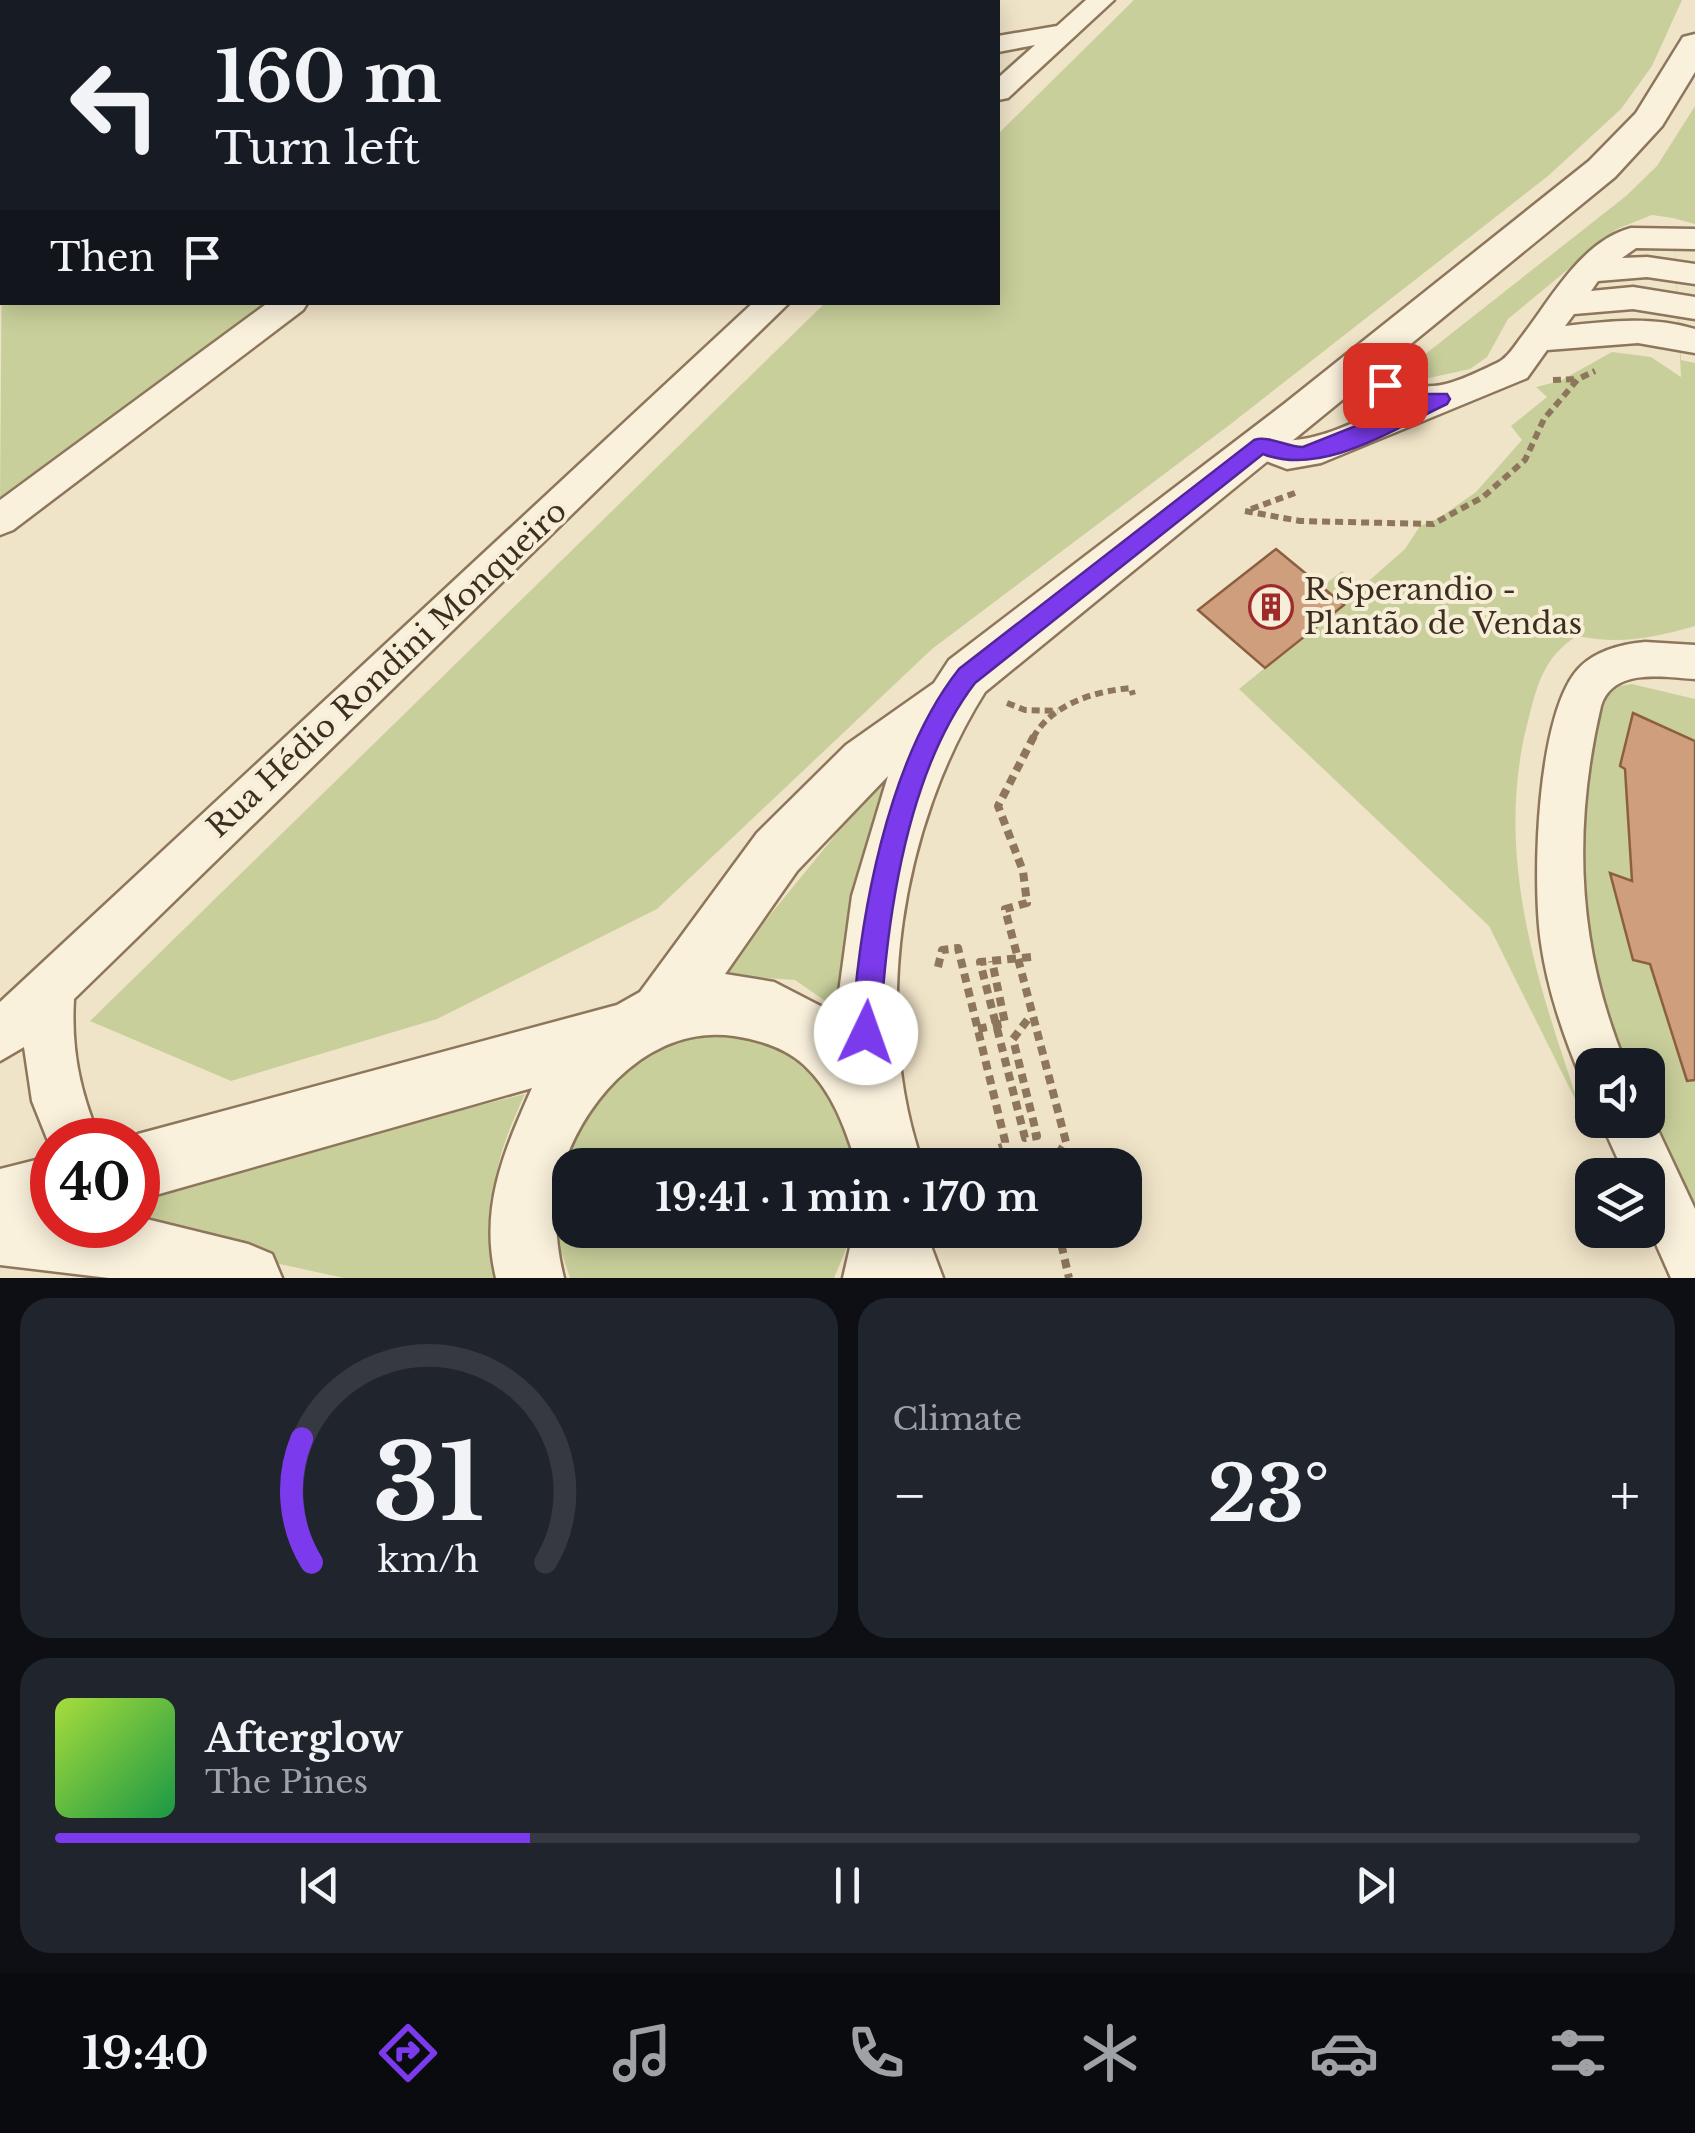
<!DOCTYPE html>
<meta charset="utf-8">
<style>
body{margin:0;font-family:"Libre Baskerville",serif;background:#20242c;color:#f1f3f6;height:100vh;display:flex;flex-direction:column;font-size:38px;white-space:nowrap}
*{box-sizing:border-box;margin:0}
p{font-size:32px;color:#9ea1a6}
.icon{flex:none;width:55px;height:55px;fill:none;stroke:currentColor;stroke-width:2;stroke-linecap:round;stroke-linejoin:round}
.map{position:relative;height:1278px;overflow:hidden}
.sheet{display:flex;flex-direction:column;gap:20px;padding:20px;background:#0d0f14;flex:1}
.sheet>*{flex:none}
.guide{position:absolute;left:0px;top:0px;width:1000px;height:305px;box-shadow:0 5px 25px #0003;background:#171b24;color:#f1f3f6;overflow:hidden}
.fabs{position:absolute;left:1575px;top:1048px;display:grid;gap:20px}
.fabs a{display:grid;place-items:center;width:90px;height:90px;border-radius:20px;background:#171b24;box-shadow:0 5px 25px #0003;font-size:50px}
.speed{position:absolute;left:30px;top:1118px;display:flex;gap:20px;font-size:50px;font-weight:700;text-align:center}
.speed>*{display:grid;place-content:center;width:130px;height:130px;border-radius:50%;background:#171b24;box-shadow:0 5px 25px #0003;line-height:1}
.speed .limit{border:15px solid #d22;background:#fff;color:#111}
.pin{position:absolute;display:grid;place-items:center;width:85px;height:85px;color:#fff;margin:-42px;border-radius:20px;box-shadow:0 5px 15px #0006}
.me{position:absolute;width:110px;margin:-55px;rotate:3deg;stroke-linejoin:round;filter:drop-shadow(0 0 8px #0008)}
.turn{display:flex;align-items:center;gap:35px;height:210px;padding:0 50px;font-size:45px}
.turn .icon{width:130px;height:130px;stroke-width:2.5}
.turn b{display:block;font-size:70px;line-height:85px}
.then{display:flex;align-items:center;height:95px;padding:0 50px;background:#0003;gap:20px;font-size:38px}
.big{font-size:75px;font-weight:800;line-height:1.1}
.sheet .tile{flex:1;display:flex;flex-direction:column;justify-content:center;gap:15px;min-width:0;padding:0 35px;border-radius:30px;background:#20242c}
.sheet .dial{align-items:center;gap:0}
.dial svg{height:260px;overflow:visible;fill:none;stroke:#363941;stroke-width:7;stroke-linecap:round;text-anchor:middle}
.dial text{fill:#f1f3f6;stroke:none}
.song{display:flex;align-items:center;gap:30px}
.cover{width:120px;height:120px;border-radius:15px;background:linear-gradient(135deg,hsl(80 70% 55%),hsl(140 70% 35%))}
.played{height:10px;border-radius:5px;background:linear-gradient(90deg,#7c3aed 30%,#363941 30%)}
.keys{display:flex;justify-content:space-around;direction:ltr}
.heat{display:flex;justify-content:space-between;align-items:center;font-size:55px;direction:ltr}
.sheet .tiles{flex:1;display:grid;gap:20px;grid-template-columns:1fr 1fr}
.tile:last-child{grid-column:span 2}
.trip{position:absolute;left:552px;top:1148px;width:590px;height:100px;border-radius:30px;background:#171b24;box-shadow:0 5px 25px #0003;font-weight:800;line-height:100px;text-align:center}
.menu{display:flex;height:160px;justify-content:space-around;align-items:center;background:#090b0e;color:#9ea1a6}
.menu .icon{width:70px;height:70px}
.menu .active{color:#7c3aed}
.menu b{font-size:45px;color:#f1f3f6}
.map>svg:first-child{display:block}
</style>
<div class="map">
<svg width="1695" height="1278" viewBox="0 0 1695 1278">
<rect width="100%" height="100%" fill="#f0e4c8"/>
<!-- green -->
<g fill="#c9cf9b">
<path d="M1134 0H1682L1652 66 1621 109 1548 176 1232 423 932 649 657 909 437 1019 231 1081 90 1021 825 303 998 302V134Z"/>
<path d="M1695 106V224L1673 218 1681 360 1695 363V626C1653 638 1620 645 1577 636 1545 656 1538 682 1529 717 1492 854 1538 983 1581 1111L1489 926 1239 689 1343 605 1322 587 1342 571 1363 586 1405 549 1420 526 1439 518 1476 492 1522 440 1511 426 1547 397 1536 387 1560 381 1612 352 1651 357 1681 377 1673 218 1652 215 1617 229 1508 319 1487 357 1470 369 1411 382 1400 374 1626 196 1657 166Z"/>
<path d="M2 231V302L277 303 0 504Z"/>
<path d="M1632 684 1695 699V1225L1648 1120V1065H1622L1584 953 1579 832 1604 696 1613 687Z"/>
<path d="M891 767 834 1007 795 980 721 975Z"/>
<path d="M752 1026 828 1078 858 1165H570V1230H854L834 1278H570L556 1236 555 1183 591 1089 663 1032Z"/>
<path d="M525 1094C490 1169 488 1197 502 1278H344L99 1225H138V1192Z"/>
</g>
<!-- building -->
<g fill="#cf9f7d" stroke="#8d5f41" stroke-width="2.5">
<path d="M1276 549 1344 605 1265 668 1198 610Z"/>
<path d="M1633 713 1695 741V1080L1687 1081 1650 964 1633 960 1610 873 1632 881 1625 769 1620 766Z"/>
</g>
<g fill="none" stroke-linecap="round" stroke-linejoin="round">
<!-- minor casing -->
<g stroke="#8d765c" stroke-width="5">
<g id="minor">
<path d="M73 0H99V2H74Z"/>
<path d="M1086 0H1114L1008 98 998 100V78L1035 45 998 52V36L1057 26Z"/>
<path d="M2 206V226L0 227V207Z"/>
<path d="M1631 228 1695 229V249L1636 248 1622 258 1647 257 1695 264V284L1647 277 1598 281 1591 291 1633 287 1695 297V319L1633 309 1574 314 1565 326C1609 321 1652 316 1695 329V353L1638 343 1547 350 1527 378 1321 463 1287 469 1248 454 1243 445 1248 436C1267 430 1278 442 1295 440 1329 437 1362 418 1394 405L1348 374 1343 366 1348 358C1378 349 1391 379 1417 385 1443 391 1473 374 1497 363 1508 358 1515 345 1523 335 1552 297 1582 241 1631 228Z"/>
<path d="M269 302H308L303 310 13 530 0 535V500Z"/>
<path d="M754 302H790L74 999C71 1051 80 1092 100 1140H52V1151L32 1101 24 1047 0 1061V1002Z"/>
<path d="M1645 642 1695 645V679C1664 677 1613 667 1601 706 1572 830 1577 947 1626 1065H1592V1086L1583 1083C1564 1037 1548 992 1541 943 1532 883 1536 708 1581 666 1598 650 1623 644 1645 642Z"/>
<path d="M1648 1109 1695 1209V1278H1671L1648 1226V1175H1625L1600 1120H1648Z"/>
<path d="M871 1230H925L943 1278H889Z"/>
</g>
</g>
<!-- tertiary casing -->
<g stroke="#8d765c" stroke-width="5">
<g id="tertiary">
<path d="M1695 34V72L1662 126 1615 177 985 692C901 825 870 1016 923 1165H857C845 1128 833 1092 804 1065 785 1047 759 1040 734 1036 654 1024 588 1094 564 1164 552 1200 555 1242 564 1278H496C479 1208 504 1151 532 1088L138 1200V1140H124L138 1134 617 1005 640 992 757 833 846 745 934 683 949 660 1284 404 1589 161 1636 113 1683 37ZM888 776 852 896 836 1014 774 982 725 974 797 871Z"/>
<path d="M52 1156V1225H138V1217L248 1244 272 1254 282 1278H109L0 1265V1169Z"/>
<path d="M854 1230H922L911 1278H843Z"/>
</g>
</g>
<!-- path-far1 -->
<g stroke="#8d765c" stroke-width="6" stroke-dasharray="8 5" stroke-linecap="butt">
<path d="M1553 380 1578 379"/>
<path d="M1251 509 1295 493"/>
<path d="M1245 511 1300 521 1433 524 1483 497 1525 460 1544 419 1578 379 1595 371"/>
<path d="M1007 703 1025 710 1058 711"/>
<path d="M1033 738C1051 704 1095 691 1131 688L1133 695"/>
</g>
<!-- path -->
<g stroke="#8d765c" stroke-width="8" stroke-dasharray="9 6" stroke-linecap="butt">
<path d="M1034 736 998 806 1023 871 1027 903 1005 909 1066 1142 1051 1165"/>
<path d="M1031 957 980 962 1025 1138 1037 1136 1013 1039 1031 1015"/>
<path d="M938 967 942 950 958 948 1005 1141V1146L999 1148"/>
<path d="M978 1029 1005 1023 992 961"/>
<path d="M1058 1230 1069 1278"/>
</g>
<!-- minor -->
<use href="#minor" fill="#faf1dc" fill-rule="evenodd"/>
<!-- tertiary -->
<use href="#tertiary" fill="#faf1dc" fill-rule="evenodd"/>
</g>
<!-- route -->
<path fill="#7c3aed" stroke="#51269a" stroke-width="2.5" d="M1385 378 1421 394H1447L1450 399 1447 404C1393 429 1323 477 1263 454L975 683C906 773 886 922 880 1033L876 1043 866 1047 856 1043 852 1033C859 919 887 760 959 669L1254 440C1269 435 1286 447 1303 447L1409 405 1378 390V380Z"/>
<!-- icons -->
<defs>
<g id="building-ring" transform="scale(2.25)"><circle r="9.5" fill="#f7eed8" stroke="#9e2a2b" stroke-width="1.5"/><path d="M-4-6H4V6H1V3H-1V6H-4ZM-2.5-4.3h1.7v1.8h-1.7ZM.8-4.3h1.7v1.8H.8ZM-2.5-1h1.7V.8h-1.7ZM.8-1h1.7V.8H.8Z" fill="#9e2a2b"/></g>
</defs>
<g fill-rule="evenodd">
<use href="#building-ring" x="1271" y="607"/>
</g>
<g text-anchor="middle" stroke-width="8" stroke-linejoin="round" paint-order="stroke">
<!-- poi labels -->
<g font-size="30" fill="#3d2e20" stroke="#f7eed8" text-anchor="start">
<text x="1304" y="600">R Sperandio -<tspan x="1304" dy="34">Plantão de Vendas</tspan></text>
</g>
<!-- street labels -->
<g font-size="30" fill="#3d2e20" stroke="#f7eed8">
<text transform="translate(387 669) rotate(-43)" y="10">Rua Hédio Rondini Monqueiro</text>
</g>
</g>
</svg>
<div class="fabs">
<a><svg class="icon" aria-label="sound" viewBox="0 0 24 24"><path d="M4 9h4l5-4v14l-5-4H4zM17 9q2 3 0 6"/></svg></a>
<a><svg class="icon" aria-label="layers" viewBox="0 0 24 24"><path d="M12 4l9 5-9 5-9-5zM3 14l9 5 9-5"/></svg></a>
</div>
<div class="speed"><div class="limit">40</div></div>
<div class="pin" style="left:1385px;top:385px;background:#d93025"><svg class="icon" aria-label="arrive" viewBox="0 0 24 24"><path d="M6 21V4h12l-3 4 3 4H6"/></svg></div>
<svg class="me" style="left:866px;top:1033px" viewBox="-20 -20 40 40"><circle r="19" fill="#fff"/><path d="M0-13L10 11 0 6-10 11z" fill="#7c3aed"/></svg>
<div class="trip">19:41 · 1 min · 170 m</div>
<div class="guide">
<div class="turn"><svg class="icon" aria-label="left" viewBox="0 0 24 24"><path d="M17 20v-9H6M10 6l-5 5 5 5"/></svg><div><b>160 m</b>Turn left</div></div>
<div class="then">Then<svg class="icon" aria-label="arrive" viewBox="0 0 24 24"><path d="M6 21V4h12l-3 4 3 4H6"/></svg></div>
</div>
</div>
<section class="sheet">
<div class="tiles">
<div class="tile dial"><svg viewBox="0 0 100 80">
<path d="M14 69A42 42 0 1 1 86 69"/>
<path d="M14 69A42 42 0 0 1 11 31" stroke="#7c3aed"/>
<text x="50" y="56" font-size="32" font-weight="700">31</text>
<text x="50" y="72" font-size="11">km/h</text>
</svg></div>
<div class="tile"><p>Climate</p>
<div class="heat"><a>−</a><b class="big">23°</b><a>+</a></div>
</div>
<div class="tile">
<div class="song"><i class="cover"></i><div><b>Afterglow</b><p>The Pines</p></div></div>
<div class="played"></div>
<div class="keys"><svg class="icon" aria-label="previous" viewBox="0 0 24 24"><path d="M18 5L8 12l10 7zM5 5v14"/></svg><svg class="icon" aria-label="pause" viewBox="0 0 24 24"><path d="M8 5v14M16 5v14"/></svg><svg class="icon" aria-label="next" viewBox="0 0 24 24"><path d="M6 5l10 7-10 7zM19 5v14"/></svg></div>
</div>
</div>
</section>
<nav class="menu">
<b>19:40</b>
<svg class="icon active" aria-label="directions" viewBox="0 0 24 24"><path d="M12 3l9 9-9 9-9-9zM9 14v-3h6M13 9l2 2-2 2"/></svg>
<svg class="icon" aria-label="music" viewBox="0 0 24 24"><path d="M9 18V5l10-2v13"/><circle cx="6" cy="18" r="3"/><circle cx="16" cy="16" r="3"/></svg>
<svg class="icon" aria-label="phone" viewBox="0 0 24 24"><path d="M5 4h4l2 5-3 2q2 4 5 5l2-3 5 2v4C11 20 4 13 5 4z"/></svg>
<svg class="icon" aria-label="climate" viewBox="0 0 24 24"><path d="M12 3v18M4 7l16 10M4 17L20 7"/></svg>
<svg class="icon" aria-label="car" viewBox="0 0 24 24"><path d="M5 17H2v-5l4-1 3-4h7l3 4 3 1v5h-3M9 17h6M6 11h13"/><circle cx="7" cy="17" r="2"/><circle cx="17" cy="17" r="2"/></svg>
<svg class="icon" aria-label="filters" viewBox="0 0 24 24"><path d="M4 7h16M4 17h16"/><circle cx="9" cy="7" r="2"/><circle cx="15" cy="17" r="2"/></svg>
</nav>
